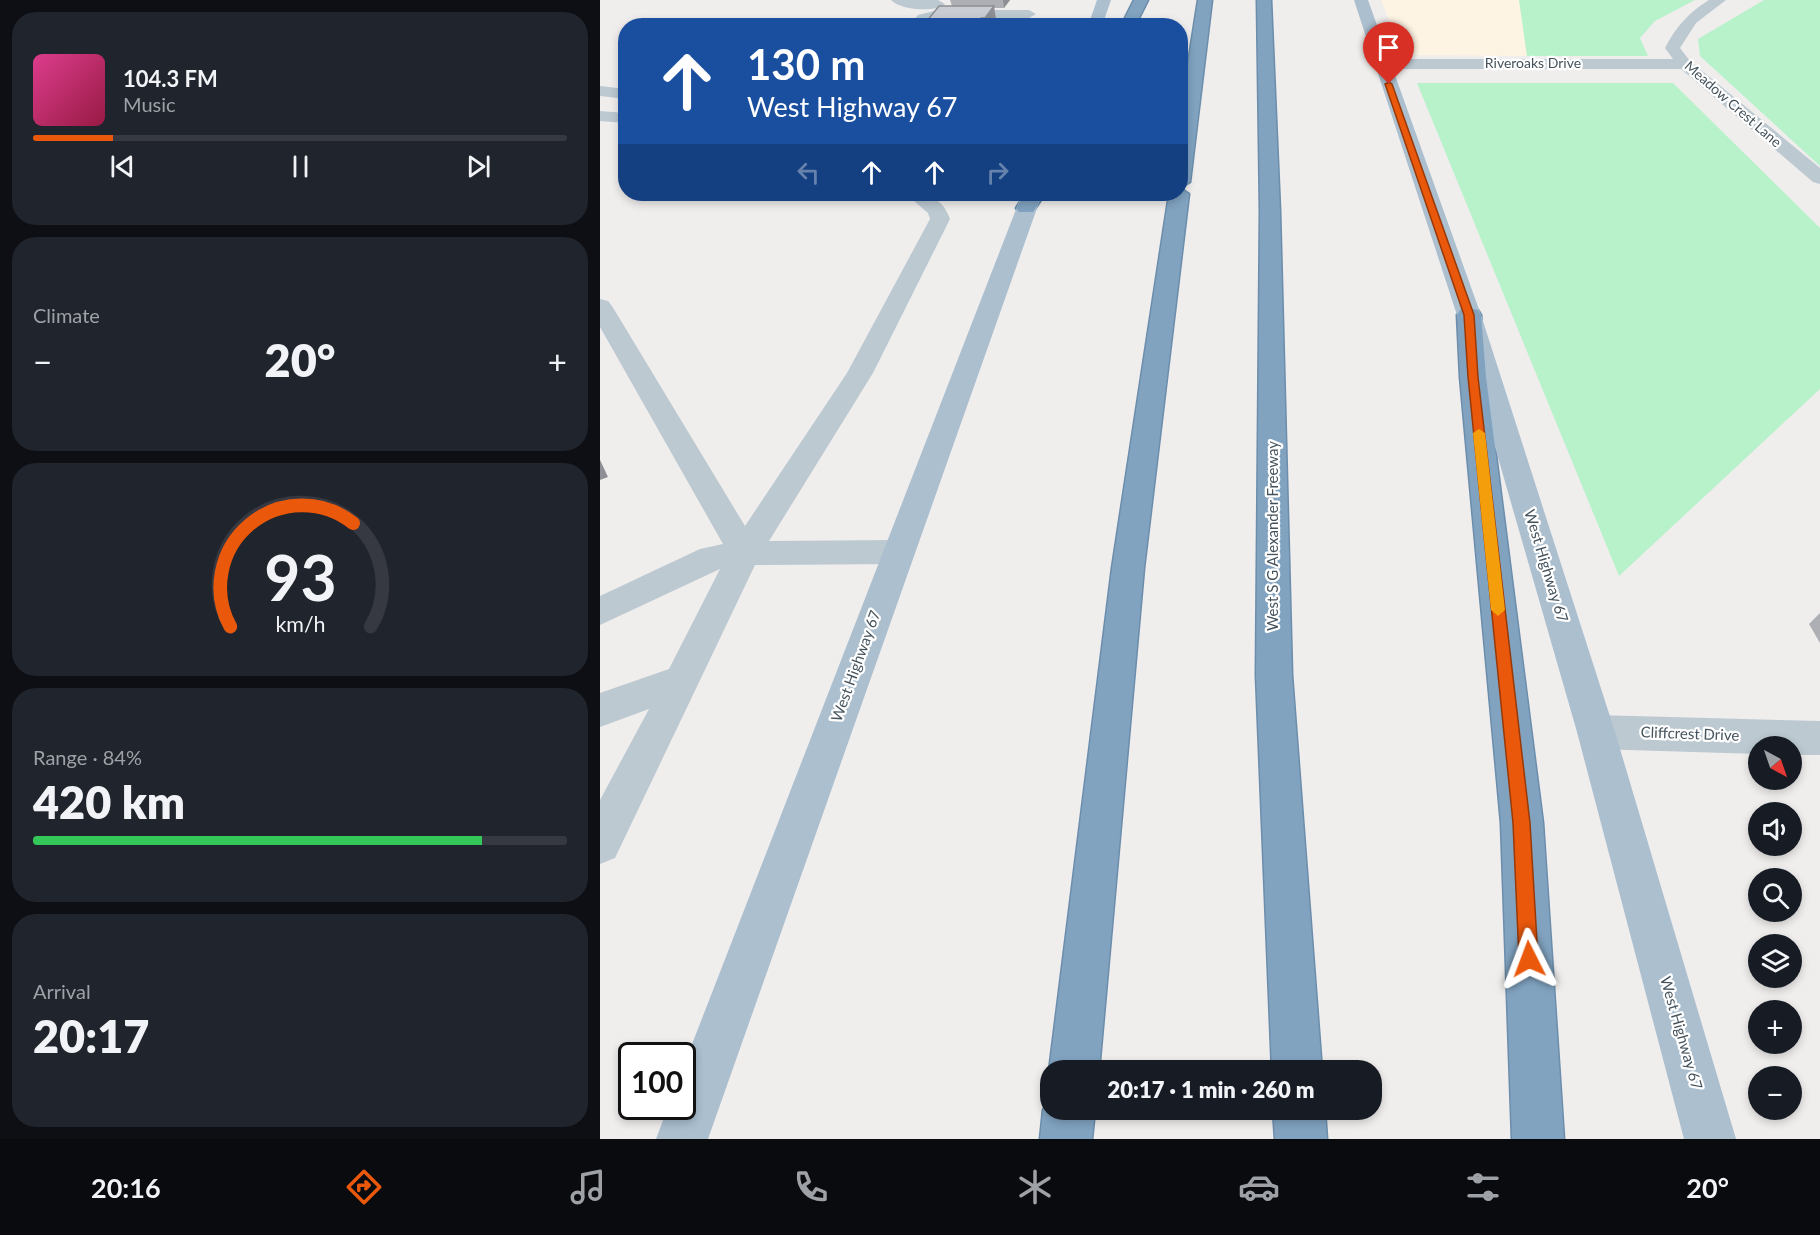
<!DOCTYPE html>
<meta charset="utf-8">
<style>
body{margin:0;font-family:Lato,sans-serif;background:#20242c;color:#f1f3f6;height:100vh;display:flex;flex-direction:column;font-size:22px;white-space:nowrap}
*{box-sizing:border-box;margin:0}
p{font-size:20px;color:#9ea1a6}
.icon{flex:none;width:33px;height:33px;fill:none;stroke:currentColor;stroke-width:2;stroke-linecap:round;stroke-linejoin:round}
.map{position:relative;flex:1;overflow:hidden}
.details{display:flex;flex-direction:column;gap:12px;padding:12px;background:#0d0f14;width:600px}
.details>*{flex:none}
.top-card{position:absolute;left:18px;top:18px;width:570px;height:183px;border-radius:24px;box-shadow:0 3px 9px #0003;background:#1a4fa0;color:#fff;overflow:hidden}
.needle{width:39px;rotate:140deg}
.controls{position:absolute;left:1148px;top:736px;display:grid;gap:12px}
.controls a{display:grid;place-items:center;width:54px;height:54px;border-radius:50%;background:#171b24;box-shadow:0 3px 9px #0003;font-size:30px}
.speed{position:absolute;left:18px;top:1042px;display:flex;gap:12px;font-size:30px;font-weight:700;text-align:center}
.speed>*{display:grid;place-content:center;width:78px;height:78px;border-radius:50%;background:#171b24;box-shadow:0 3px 9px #0003;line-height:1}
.speed .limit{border:3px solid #111;border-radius:9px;background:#fff;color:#111}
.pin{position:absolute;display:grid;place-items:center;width:51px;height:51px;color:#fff;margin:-62px -26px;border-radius:50% 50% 50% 0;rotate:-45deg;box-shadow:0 0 6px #0007}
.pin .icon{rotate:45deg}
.me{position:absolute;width:66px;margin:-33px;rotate:357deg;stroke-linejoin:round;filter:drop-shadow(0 0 4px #0008)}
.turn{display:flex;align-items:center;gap:21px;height:126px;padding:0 30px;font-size:27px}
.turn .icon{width:78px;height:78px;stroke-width:2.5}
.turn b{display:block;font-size:42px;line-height:51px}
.lanes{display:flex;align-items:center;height:57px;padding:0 30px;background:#0003;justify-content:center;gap:30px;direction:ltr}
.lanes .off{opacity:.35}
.big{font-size:45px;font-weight:800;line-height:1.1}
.details .widget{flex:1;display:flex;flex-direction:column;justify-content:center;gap:9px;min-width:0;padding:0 21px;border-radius:24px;background:#20242c}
.details .dial{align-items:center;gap:0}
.dial svg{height:156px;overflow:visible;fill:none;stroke:#363941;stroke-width:7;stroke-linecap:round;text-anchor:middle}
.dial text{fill:#f1f3f6;stroke:none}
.song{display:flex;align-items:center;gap:18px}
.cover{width:72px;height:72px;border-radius:9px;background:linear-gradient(135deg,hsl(330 70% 55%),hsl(340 70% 35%))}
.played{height:6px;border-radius:3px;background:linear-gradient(90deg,#ea580c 15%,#363941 15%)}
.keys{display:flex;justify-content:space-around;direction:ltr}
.heat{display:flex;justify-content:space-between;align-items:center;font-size:33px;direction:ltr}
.charge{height:9px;border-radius:4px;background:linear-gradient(90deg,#34c759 84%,#363941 0)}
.trip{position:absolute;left:440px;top:1060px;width:342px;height:60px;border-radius:24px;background:#171b24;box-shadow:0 3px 9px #0003;font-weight:800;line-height:60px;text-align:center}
.tabs{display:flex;height:96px;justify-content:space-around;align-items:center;background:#090b0e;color:#9ea1a6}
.tabs .icon{width:42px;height:42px}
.tabs .selected{color:#ea580c}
.tabs b{font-size:27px;color:#f1f3f6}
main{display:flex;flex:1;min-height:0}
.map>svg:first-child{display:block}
</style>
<main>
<section class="details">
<div class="widget">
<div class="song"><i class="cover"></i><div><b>104.3 FM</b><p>Music</p></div></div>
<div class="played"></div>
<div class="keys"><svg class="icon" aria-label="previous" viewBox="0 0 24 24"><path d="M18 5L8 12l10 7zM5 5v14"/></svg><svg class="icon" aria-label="pause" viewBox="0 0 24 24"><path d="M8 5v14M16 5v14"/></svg><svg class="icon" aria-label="next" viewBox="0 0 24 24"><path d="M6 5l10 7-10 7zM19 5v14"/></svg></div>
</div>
<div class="widget"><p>Climate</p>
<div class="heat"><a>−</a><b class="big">20°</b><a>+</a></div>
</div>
<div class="widget dial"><svg viewBox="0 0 100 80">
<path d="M14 69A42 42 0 1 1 86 69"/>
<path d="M14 69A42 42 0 0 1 77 16" stroke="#ea580c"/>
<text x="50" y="56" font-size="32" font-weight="700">93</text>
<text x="50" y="72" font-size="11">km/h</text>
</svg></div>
<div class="widget"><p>Range · 84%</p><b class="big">420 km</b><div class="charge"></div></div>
<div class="widget"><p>Arrival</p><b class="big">20:17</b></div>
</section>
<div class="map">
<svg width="1220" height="1139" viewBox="0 0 1220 1139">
<rect width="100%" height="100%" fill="#f0eded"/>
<!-- commercial -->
<path fill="#fdf4e4" d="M781 0H919L927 56 803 55Z"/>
<!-- green -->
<g fill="#b7f2cb">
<path d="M919 0H1095L1055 21 1040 38 1048 56H927Z"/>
<path d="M1164 0H1220V166L1100 56 1098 39Z"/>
<path d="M817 83H1073L1220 228V389L1019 576Z"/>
</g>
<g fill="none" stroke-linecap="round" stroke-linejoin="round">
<!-- highway casing -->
<g stroke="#6c8eac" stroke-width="3">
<g id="highway">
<path d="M534 0H548L535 26H521Z"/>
<path d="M598 0H612L590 182 580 188V115Z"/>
<path d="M657 0H671L680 211 692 675 722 1071H672L656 675 660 211Z"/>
<path d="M580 188 589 194 544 568 499 1071H450V1074L449 1071 512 568 569 194H580Z"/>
<path d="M425 194H445L433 212H419L416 208Z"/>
<path d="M869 308 878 310 881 315 886 377 943 823 964 1139H912L901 823 860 377 857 315 860 310Z"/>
<path d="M450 1094V1110H495L492 1139H440L443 1110Z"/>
<path d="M673 1110H725L727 1139H675Z"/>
</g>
</g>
<!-- minor -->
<g fill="#bcc9d1" fill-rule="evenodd">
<path d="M291 0H338L345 4C335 13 300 10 291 0Z"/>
<path d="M1109 0H1126L1096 23 1080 48 1090 61 1220 168V184L1213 182 1081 69H782L774 64 782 59H1073L1065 48C1075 28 1089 12 1109 0Z"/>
<path d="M338 10H429L436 14 429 18H338L328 21 325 26H310L318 15Z"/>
<path d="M0 86 26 89V99L0 96Z"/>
<path d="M0 111 26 113V123L0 121Z"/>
<path d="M306 194C327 192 343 198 350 219L273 373 169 541 298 540 309 543 314 552 309 561 298 564 155 565 15 858 0 864V800L49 709 0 727V693L69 669 120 569 0 625V596L100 549 123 544 0 327V299L8 301 12 306 145 526 247 373 330 219 328 213Z"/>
<path d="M996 715 1220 721V755H1191V747H1158V754L996 749 982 744 977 732 982 720Z"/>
</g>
<!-- major -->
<g fill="#abbfcf" fill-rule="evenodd">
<path d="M497 0H511L502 26H488Z"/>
<path d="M754 0H768L881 315 1015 732 1136 1139H1084L977 732 857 315Z"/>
<path d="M422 194H442L108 1139H56L68 1107H82V1070Z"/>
</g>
<!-- highway -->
<use href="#highway" fill="#81a3c0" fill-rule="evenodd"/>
</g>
<!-- wall -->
<g fill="#adafb5">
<path d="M350 0H410L404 8H394L396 20 393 26H327L326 22 352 6Z"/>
<path d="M1220 613V643L1209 624Z"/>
</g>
<!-- shaded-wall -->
<g fill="#8d8f94">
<path d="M403 0H410L404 8Z"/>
<path d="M394 6 396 20 393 26H387L385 18Z"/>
<path d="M381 18 383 26H379L378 23Z"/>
<path d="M0 460 8 477 0 480Z"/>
</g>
<!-- building -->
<path fill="#c9ccd3" stroke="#8d8f94" stroke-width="1.5" d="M339 6H394L385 18H381L378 23 326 22Z"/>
<!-- route -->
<path fill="#ea580c" stroke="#983908" stroke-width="1.5" d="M789 82 792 84 874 315 878 377 930 823 938 959 936 965 929 968 922 965 919 959 913 823 868 377 864 315 785 84Z"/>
<!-- slow -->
<path fill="#f59e0b" d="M879 429 885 433 905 610 898 616 891 610 873 433Z"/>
<g text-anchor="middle" stroke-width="4.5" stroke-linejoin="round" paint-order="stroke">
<!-- far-street labels -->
<g font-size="14" fill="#44525c" stroke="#fff">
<text x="933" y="68">Riveroaks Drive</text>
<text transform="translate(1133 104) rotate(41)" y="5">Meadow Crest Lane</text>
</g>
<!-- street labels -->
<g font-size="15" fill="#44525c" stroke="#fff">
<text transform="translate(673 536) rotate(-90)" y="5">West S G Alexander Freeway</text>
<text transform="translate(946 566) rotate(73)" y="5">West Highway 67</text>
<text transform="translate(256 666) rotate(-70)" y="5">West Highway 67</text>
<text transform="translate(1090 734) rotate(2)" y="5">Cliffcrest Drive</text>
<text transform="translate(1081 1033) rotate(74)" y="5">West Highway 67</text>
</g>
</g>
</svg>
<div class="controls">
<a><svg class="needle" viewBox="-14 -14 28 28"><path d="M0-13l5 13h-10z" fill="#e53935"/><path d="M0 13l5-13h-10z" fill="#9ea1a6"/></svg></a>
<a><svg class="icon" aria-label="sound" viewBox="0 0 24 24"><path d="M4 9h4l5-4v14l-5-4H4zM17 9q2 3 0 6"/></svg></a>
<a><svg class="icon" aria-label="search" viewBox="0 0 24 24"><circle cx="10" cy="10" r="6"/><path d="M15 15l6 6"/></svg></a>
<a><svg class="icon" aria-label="layers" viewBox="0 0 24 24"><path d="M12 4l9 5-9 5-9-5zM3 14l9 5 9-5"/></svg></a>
<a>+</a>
<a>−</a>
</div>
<div class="speed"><div class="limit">100</div></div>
<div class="pin" style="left:789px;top:84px;background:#d93025"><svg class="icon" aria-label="arrive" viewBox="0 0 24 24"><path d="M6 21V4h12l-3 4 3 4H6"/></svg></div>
<svg class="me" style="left:929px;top:959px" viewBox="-20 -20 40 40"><path d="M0-17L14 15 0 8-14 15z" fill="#ea580c" stroke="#fff" stroke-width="4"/></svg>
<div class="trip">20:17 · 1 min · 260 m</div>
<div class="top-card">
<div class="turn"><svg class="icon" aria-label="ahead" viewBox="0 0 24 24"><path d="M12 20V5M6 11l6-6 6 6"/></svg><div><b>130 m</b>West Highway 67</div></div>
<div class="lanes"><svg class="icon off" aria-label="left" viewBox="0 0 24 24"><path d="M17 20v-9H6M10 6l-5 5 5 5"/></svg><svg class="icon" aria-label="ahead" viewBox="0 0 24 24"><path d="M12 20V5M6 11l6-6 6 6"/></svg><svg class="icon" aria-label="ahead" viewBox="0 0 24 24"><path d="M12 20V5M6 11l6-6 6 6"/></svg><svg class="icon off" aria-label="right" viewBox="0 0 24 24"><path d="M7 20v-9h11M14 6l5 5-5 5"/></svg></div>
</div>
</div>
</main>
<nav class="tabs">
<b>20:16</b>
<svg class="icon selected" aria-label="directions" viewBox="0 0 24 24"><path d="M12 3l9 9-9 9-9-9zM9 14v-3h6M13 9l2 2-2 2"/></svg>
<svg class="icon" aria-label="music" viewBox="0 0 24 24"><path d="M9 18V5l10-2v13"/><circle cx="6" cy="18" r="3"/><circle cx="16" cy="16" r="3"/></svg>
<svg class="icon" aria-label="phone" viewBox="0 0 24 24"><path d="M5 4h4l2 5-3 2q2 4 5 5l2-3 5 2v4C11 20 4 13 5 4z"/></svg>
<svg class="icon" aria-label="climate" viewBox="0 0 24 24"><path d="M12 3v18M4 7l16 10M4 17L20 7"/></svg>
<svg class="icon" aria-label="car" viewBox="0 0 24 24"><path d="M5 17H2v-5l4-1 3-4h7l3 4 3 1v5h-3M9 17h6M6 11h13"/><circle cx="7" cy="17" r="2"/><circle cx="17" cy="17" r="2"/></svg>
<svg class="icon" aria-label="filters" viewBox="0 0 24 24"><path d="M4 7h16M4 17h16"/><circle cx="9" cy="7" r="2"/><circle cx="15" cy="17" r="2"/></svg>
<b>20°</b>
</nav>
